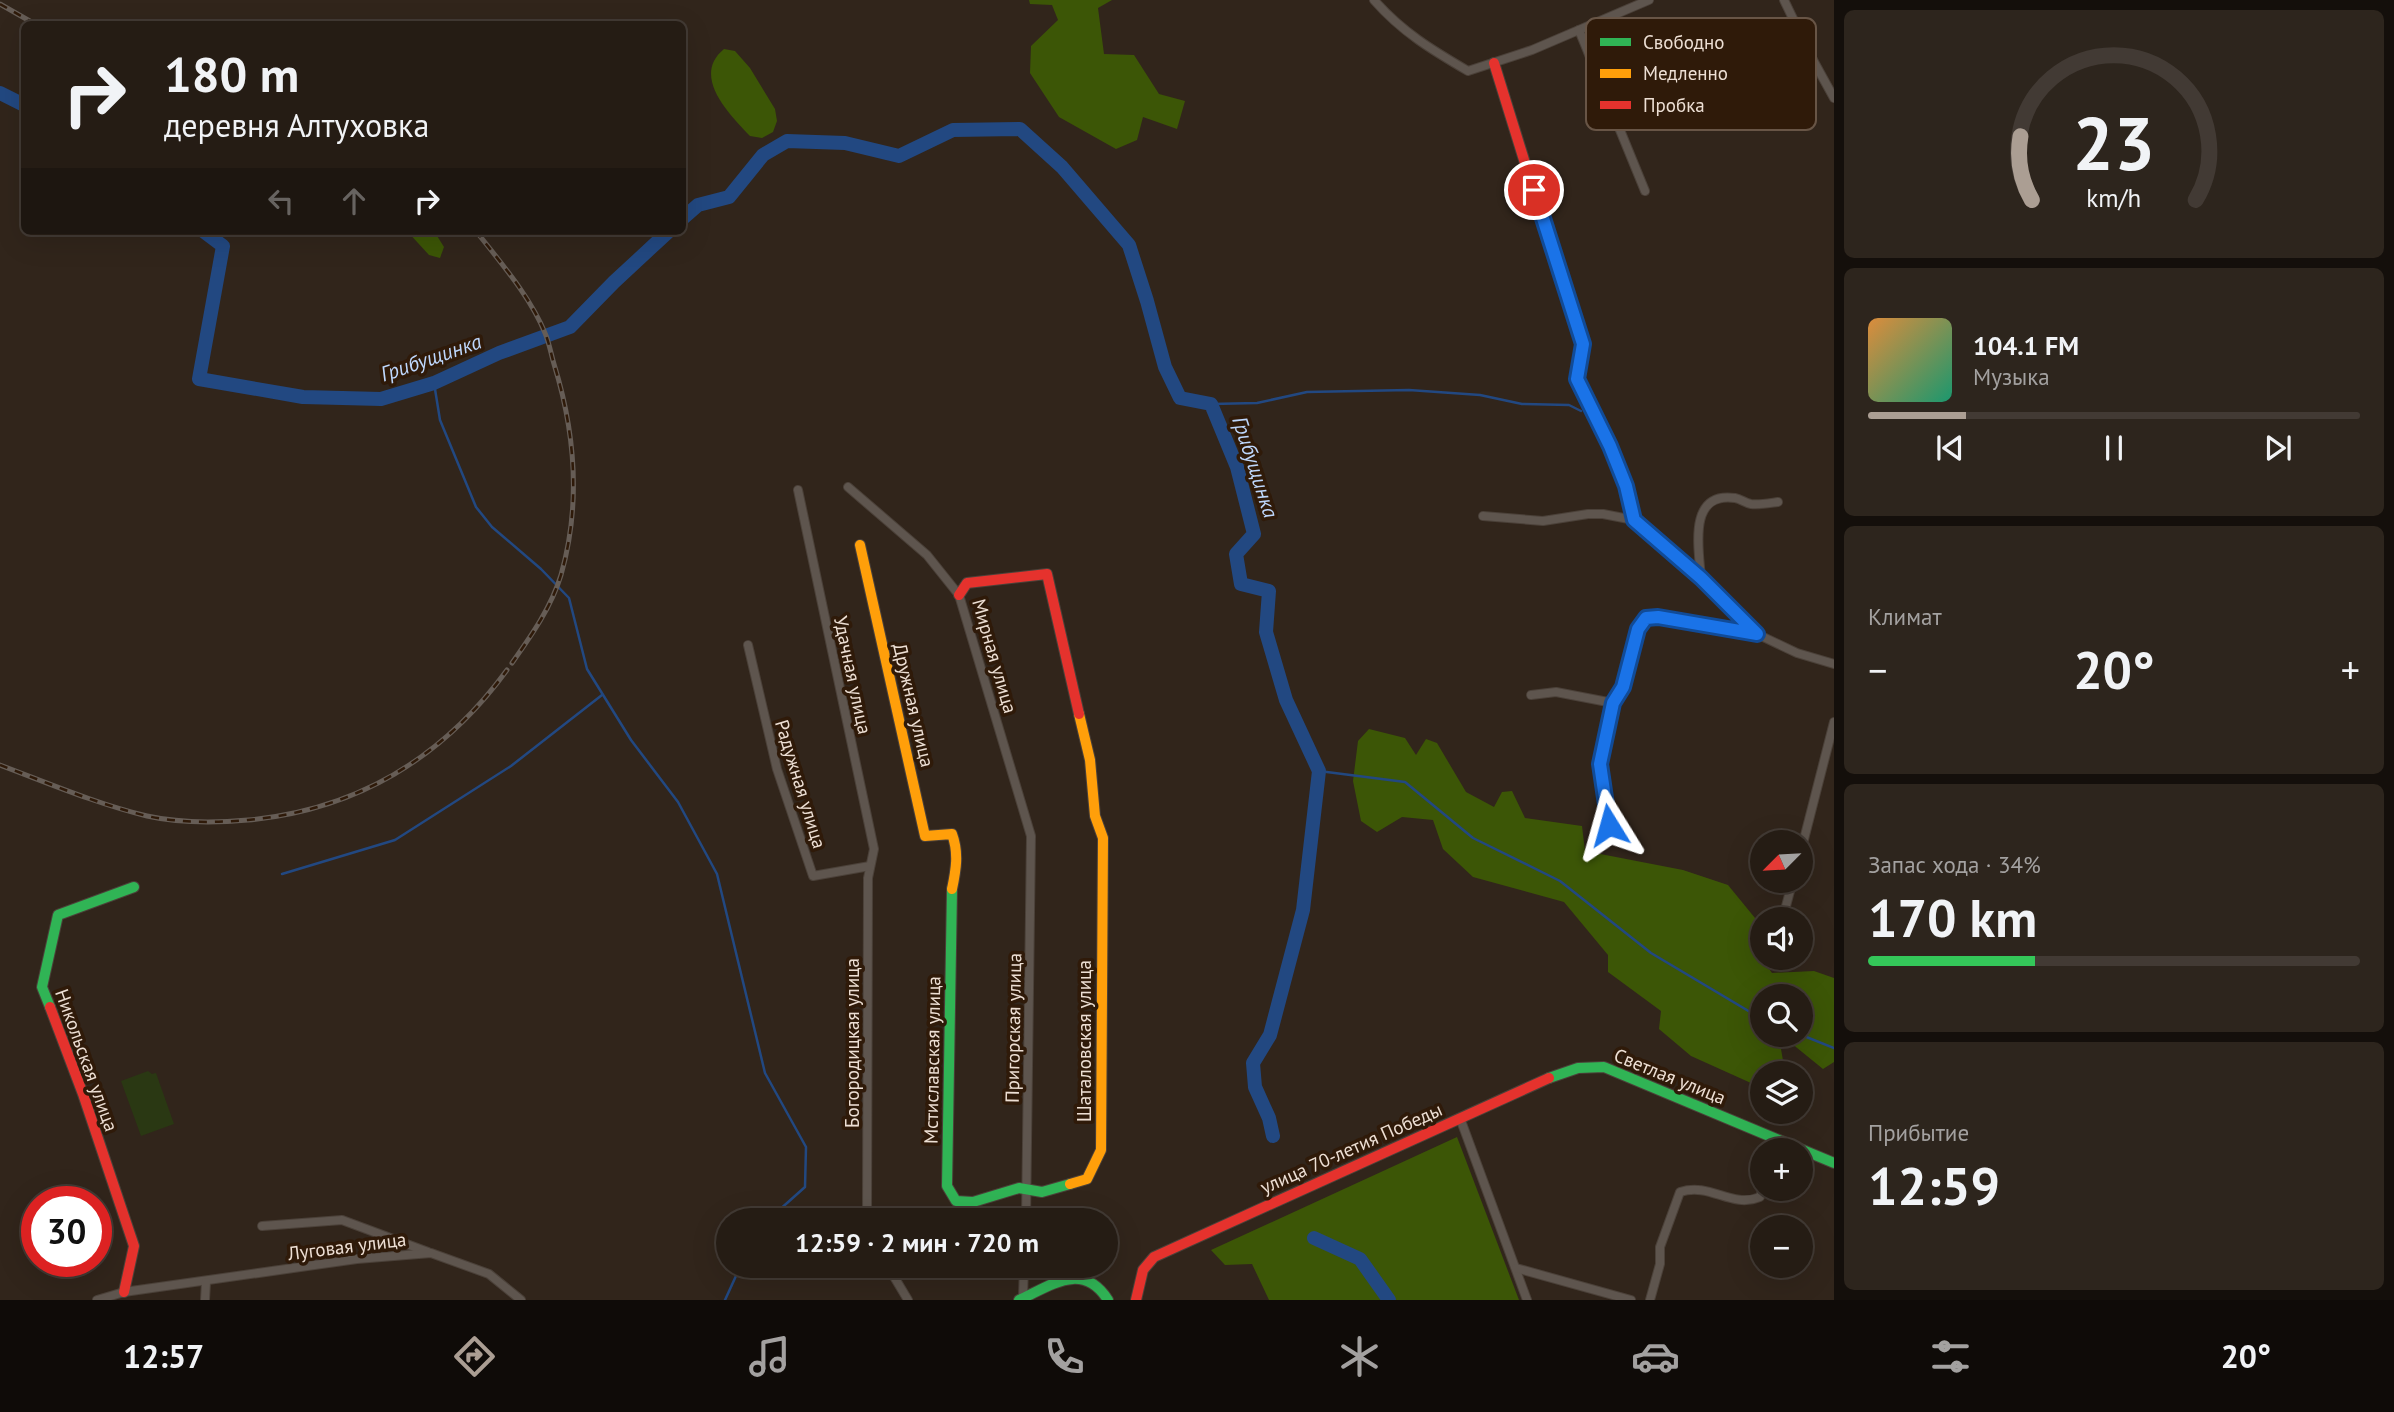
<!DOCTYPE html>
<html lang="ru">
<meta charset="utf-8">
<style>
body{margin:0;font-family:"PT Sans",sans-serif;background:#2d251d;color:#f1f3f6;height:100vh;display:flex;flex-direction:column;font-size:26px;white-space:nowrap}
*{box-sizing:border-box;margin:0}
p{font-size:23px;color:#a3a1a0}
.icon{flex:none;width:38px;height:38px;fill:none;stroke:currentColor;stroke-width:2;stroke-linecap:round;stroke-linejoin:round}
.map{position:relative;flex:1;overflow:hidden}
.drawer{display:flex;flex-direction:column;gap:10px;padding:10px;background:#140f0b;width:560px}
.drawer>*{flex:none}
.guide{position:absolute;left:21px;top:21px;width:665px;height:214px;border-radius:10px;box-shadow:0 7px 28px #0002,0 0 0 2px #423a34;background:#251c14;color:#f1f3f6;overflow:hidden}
.needle{width:46px;rotate:246deg}
.controls{position:absolute;left:1750px;top:830px;display:grid;gap:14px}
.controls a{display:grid;place-items:center;width:63px;height:63px;border-radius:50%;background:#251c14;box-shadow:0 7px 28px #0002,0 0 0 2px #423a34;font-size:35px}
.speed{position:absolute;left:21px;top:1186px;display:flex;gap:14px;font-size:35px;font-weight:700;text-align:center}
.speed>*{display:grid;place-content:center;width:91px;height:91px;border-radius:50%;background:#251c14;box-shadow:0 7px 28px #0002,0 0 0 2px #423a34;line-height:1}
.speed .limit{border:10px solid #d22;background:#fff;color:#111}
.pin{position:absolute;display:grid;place-items:center;width:60px;height:60px;color:#fff;margin:-30px;border:4px solid #fff;border-radius:50%;box-shadow:0 2px 7px #0007}
.me{position:absolute;width:77px;margin:-38px;rotate:352deg;stroke-linejoin:round;filter:drop-shadow(0 0 5px #0008)}
.turn{display:flex;align-items:center;gap:24px;height:147px;padding:0 28px;font-size:32px}
.turn .icon{width:91px;height:91px;stroke-width:2.5}
.turn b{display:block;font-size:49px;line-height:60px}
.lanes{display:flex;align-items:center;height:66px;padding:0 28px;background:#0003;justify-content:center;gap:35px;direction:ltr}
.lanes .off{opacity:.35}
.big{font-size:52px;font-weight:700;line-height:1.1}
.drawer .card{flex:1;display:flex;flex-direction:column;justify-content:center;gap:10px;min-width:0;padding:0 24px;border-radius:10px;background:#2d251d}
.drawer .dial{align-items:center;gap:0}
.dial svg{height:182px;overflow:visible;fill:none;stroke:#423a34;stroke-width:7;stroke-linecap:round;text-anchor:middle}
.dial text{fill:#f1f3f6;stroke:none}
.song{display:flex;align-items:center;gap:21px}
.cover{width:84px;height:84px;border-radius:10px;background:linear-gradient(135deg,hsl(30 70% 55%),hsl(160 70% 35%))}
.played{height:7px;border-radius:4px;background:linear-gradient(90deg,#ab9e93 20%,#423a34 20%)}
.keys{display:flex;justify-content:space-around;direction:ltr}
.heat{display:flex;justify-content:space-between;align-items:center;font-size:38px;direction:ltr}
.charge{height:10px;border-radius:5px;background:linear-gradient(90deg,#34c759 34%,#423a34 0)}
.trip{position:absolute;left:716px;top:1208px;width:402px;height:70px;border-radius:35px;background:#251c14;box-shadow:0 7px 28px #0002,0 0 0 2px #423a34;font-weight:700;line-height:70px;text-align:center}
.dock{display:flex;height:112px;justify-content:space-around;align-items:center;background:#0f0b08;color:#a3a1a0}
.dock .icon{width:49px;height:49px}
.dock .selected{color:#ab9e93}
.dock b{font-size:32px;color:#f1f3f6}
main{display:flex;flex:1;min-height:0}
.map>svg:first-child{display:block}
</style>
<main>
<div class="map">
<svg width="1834" height="1300" viewBox="0 0 1834 1300">
<rect width="100%" height="100%" fill="#31251b"/>
<!-- green -->
<path fill="#2a3813" d="M148 1071 152 1074 156 1073 174 1124 141 1136 121 1081Z"/>
<!-- forest -->
<g fill="#3c5606" fill-rule="evenodd">
<path d="M1029 0H1112L1098 8 1104 54 1134 55 1159 94 1185 101 1177 129 1143 117 1137 140 1116 149 1059 117 1030 73 1031 46 1058 20 1052 5 1030 4Z"/>
<path d="M724 49 735 51 750 68 775 109 777 121 773 132 762 138 750 136C729 114 691 76 724 49Z"/>
<path d="M407 231H434L444 247 440 258 429 255Z"/>
<path d="M1369 729 1405 738 1416 755 1426 739 1437 743 1466 792 1494 807 1502 792 1512 791 1525 818 1582 826 1585 851 1683 870 1728 885 1755 918 1756 950 1772 973 1814 971 1834 978V1062L1823 1069 1791 1043 1781 1049 1785 1072 1762 1073V1088L1691 1056 1659 1029 1661 1011 1608 972V955L1564 902 1473 877 1443 849 1433 820 1402 817 1377 832 1361 821 1353 781 1358 741ZM1762 996H1801V1034H1762Z"/>
<path d="M1457 1137 1519 1300H1269L1252 1264 1225 1265 1211 1250Z"/>
</g>
<g fill="none" stroke-linecap="round" stroke-linejoin="round">
<!-- stream -->
<g stroke="#224881" stroke-width="2.5">
<path d="M434 383 440 420 476 507 492 527 541 569 569 598 587 669 631 740 678 802 717 874 765 1073 806 1147 805 1187 768 1220"/>
<path d="M1211 404 1257 403 1307 392 1409 390 1480 395 1522 404 1569 405 1581 411"/>
<path d="M1319 771 1405 782 1473 838 1560 881 1651 953 1762 1019"/>
<path d="M282 874 395 840 511 766 602 695"/>
<path d="M1799 1034 1834 1048"/>
<path d="M725 1300 741 1265"/>
</g>
<!-- river -->
<g stroke="#224881" stroke-width="14">
<path d="M0 93 24 105"/>
<path d="M682 219 698 205 729 197 763 155 787 141 845 143 899 156 953 130 1020 129 1062 167 1129 245 1147 301 1165 367 1180 398 1211 404 1237 467 1254 534 1236 554 1241 584 1269 591 1266 632 1286 700 1319 771 1303 910 1270 1035 1253 1063 1255 1087 1269 1118 1273 1136"/>
<path d="M203 231 223 246 199 379 303 397 381 399 434 383 499 353 570 327 614 282 669 231"/>
<path d="M1314 1238 1360 1259 1389 1300"/>
</g>
<!-- street casing -->
<g stroke="#4b4139" stroke-width="10">
<g id="street">
<path d="M1374 0C1402 32 1432 50 1468 71L1532 50 1649 0"/>
<path d="M1784 0 1813 60 1834 98"/>
<path d="M1579 30 1645 191"/>
<path d="M848 487 927 555 959 595 1031 836 1026 1220"/>
<path d="M798 490 874 849 868 878 867 1220"/>
<path d="M1483 516 1543 521 1588 514H1603L1634 520 1701 578 1756 633"/>
<path d="M1701 578C1699 550 1687 491 1735 498 1741 499 1745 503 1751 504 1759 505 1770 503 1778 502"/>
<path d="M748 645 777 769 813 876 870 866"/>
<path d="M1531 695 1556 692 1613 703"/>
<path d="M1609 825 1600 764 1613 703 1623 687 1638 629 1646 618 1658 616 1757 634 1797 653 1834 664"/>
<path d="M1801 851 1834 722"/>
<path d="M1786 906 1793 880"/>
<path d="M1460 1118 1527 1300"/>
<path d="M262 1226 342 1220 428 1252"/>
<path d="M887 1265 908 1300"/>
<path d="M1516 1268 1631 1300"/>
<path d="M1023 1298 1024 1265"/>
<path d="M97 1300 124 1292 357 1259 431 1253 489 1274 521 1300"/>
<path d="M205 1300 206 1282"/>
<path d="M1650 1300 1660 1264V1247L1680 1192C1711 1182 1731 1209 1760 1197L1763 1188"/>
</g>
</g>
<!-- fast casing -->
<g stroke="#4b4139" stroke-width="12">
<g id="fast">
<path d="M1582 347 1577 378 1610 446 1626 486 1634 520"/>
<path d="M952 889 947 1186 956 1201 973 1202 1019 1188 1042 1192 1070 1184"/>
<path d="M50 1007 42 987 58 915 134 887"/>
<path d="M1549 1078 1578 1068 1604 1067 1834 1163"/>
<path d="M1019 1300C1052 1285 1083 1261 1108 1300"/>
</g>
</g>
<!-- slow casing -->
<g stroke="#4b4139" stroke-width="12">
<g id="slow">
<path d="M860 545 925 836 952 834C959 853 956 870 952 889"/>
<path d="M1070 1184 1087 1179 1101 1150 1103 838 1095 816 1090 760 1079 714"/>
</g>
</g>
<!-- jam casing -->
<g stroke="#4b4139" stroke-width="12">
<g id="jam">
<path d="M1494 63 1582 347"/>
<path d="M959 595 967 583 1047 574 1079 714"/>
<path d="M50 1007 83 1094 134 1246 124 1292"/>
<path d="M1136 1300 1143 1270 1154 1257 1549 1078"/>
</g>
</g>
<!-- street -->
<use href="#street" stroke="#5e554e" stroke-width="8"/>
<!-- fast -->
<use href="#fast" stroke="#30b455" stroke-width="10"/>
<!-- slow -->
<use href="#slow" stroke="#ff9f0a" stroke-width="10"/>
<!-- jam -->
<use href="#jam" stroke="#e5322d" stroke-width="10"/>
<!-- rail casing -->
<g stroke="#665d56" stroke-width="5">
<g id="rail">
<path d="M0 4 35 24"/>
<path d="M476 231C500 262 530 296 545 333 549 342 551 354 554 364 575 432 581 505 561 575 551 608 531 636 512 663"/>
<path d="M0 765C48 783 97 804 147 816 179 823 214 823 248 820 356 810 443 758 507 670"/>
</g>
</g>
<!-- rail -->
<use href="#rail" stroke="#2f1a09" stroke-width="2.5" stroke-dasharray="8" stroke-linecap="butt"/>
</g>
<g fill="none" stroke-linecap="round" stroke-linejoin="round">
<!-- route casing -->
<g stroke="#114b97" stroke-width="18">
<path id="route" d="M1534 190 1583 344 1577 379 1610 446 1626 486 1634 520 1701 578 1757 634 1658 617 1646 618 1638 629 1623 687 1613 703 1600 764 1609 825"/>
</g>
<!-- route -->
<use href="#route" stroke="#1a73e8" stroke-width="12"/>
</g>
<g text-anchor="middle" stroke-width="7" stroke-linejoin="round" paint-order="stroke">
<!-- street labels -->
<g font-size="19" fill="#eddfd4" stroke="#2f1a09">
<text transform="translate(995 656) rotate(74)" y="7">Мирная улица</text>
<text transform="translate(853 675) rotate(78)" y="7">Удачная улица</text>
<text transform="translate(914 705) rotate(77)" y="7">Дружная улица</text>
<text transform="translate(801 784) rotate(73)" y="7">Радужная улица</text>
<text transform="translate(1013 1028) rotate(-89)" y="7">Пригорская улица</text>
<text transform="translate(1084 1041) rotate(-90)" y="7">Шаталовская улица</text>
<text transform="translate(852 1043) rotate(-90)" y="7">Богородицкая улица</text>
<text transform="translate(87 1060) rotate(70)" y="7">Никольская улица</text>
<text transform="translate(932 1060) rotate(-89)" y="7">Мстиславская улица</text>
<text transform="translate(1670 1076) rotate(22)" y="7">Светлая улица</text>
<text transform="translate(1351 1148) rotate(-24)" y="7">улица 70-летия Победы</text>
<text transform="translate(347 1246) rotate(-7)" y="7">Луговая улица</text>
</g>
<!-- water labels -->
<g font-size="21" font-style="italic" fill="#bed7fc" stroke="#2f1a09">
<text transform="translate(431 358) rotate(-19)" y="7">Грибущинка</text>
<text transform="translate(1255 467) rotate(72)" y="7">Грибущинка</text>
</g>
</g>
<!-- legend -->
<rect x="1586" y="18" width="230" height="112" rx="10" fill="#2f1a09" stroke="#685546" stroke-width="2"/>
<rect x="1600" y="38" width="31" height="8" fill="#30b455"/>
<rect x="1600" y="69" width="31" height="9" fill="#ff9f0a"/>
<rect x="1600" y="101" width="31" height="8" fill="#e5322d"/>
<g font-size="19" fill="#eddfd4">
<text x="1643" y="49">Свободно</text>
<text x="1643" y="80">Медленно</text>
<text x="1643" y="112">Пробка</text>
</g>
</svg>
<div class="controls">
<a><svg class="needle" viewBox="-14 -14 28 28"><path d="M0-13l5 13h-10z" fill="#e53935"/><path d="M0 13l5-13h-10z" fill="#a3a1a0"/></svg></a>
<a><svg class="icon" aria-label="sound" viewBox="0 0 24 24"><path d="M4 9h4l5-4v14l-5-4H4zM17 9q2 3 0 6"/></svg></a>
<a><svg class="icon" aria-label="search" viewBox="0 0 24 24"><circle cx="10" cy="10" r="6"/><path d="M15 15l6 6"/></svg></a>
<a><svg class="icon" aria-label="layers" viewBox="0 0 24 24"><path d="M12 4l9 5-9 5-9-5zM3 14l9 5 9-5"/></svg></a>
<a>+</a>
<a>−</a>
</div>
<div class="speed"><div class="limit">30</div></div>
<div class="pin" style="left:1534px;top:190px;background:#d93025"><svg class="icon" aria-label="arrive" viewBox="0 0 24 24"><path d="M6 21V4h12l-3 4 3 4H6"/></svg></div>
<svg class="me" style="left:1609px;top:825px" viewBox="-20 -20 40 40"><path d="M0-17L14 15 0 8-14 15z" fill="#1a73e8" stroke="#fff" stroke-width="4"/></svg>
<div class="trip">12:59 · 2 мин · 720 m</div>
<div class="guide">
<div class="turn"><svg class="icon" aria-label="right" viewBox="0 0 24 24"><path d="M7 20v-9h11M14 6l5 5-5 5"/></svg><div><b>180 m</b>деревня Алтуховка</div></div>
<div class="lanes"><svg class="icon off" aria-label="left" viewBox="0 0 24 24"><path d="M17 20v-9H6M10 6l-5 5 5 5"/></svg><svg class="icon off" aria-label="ahead" viewBox="0 0 24 24"><path d="M12 20V5M6 11l6-6 6 6"/></svg><svg class="icon" aria-label="right" viewBox="0 0 24 24"><path d="M7 20v-9h11M14 6l5 5-5 5"/></svg></div>
</div>
</div>
<section class="drawer">
<div class="card dial"><svg viewBox="0 0 100 80">
<path d="M14 69A42 42 0 1 1 86 69"/>
<path d="M14 69A42 42 0 0 1 9 41" stroke="#ab9e93"/>
<text x="50" y="56" font-size="32" font-weight="700">23</text>
<text x="50" y="72" font-size="11">km/h</text>
</svg></div>
<div class="card">
<div class="song"><i class="cover"></i><div><b>104.1 FM</b><p>Музыка</p></div></div>
<div class="played"></div>
<div class="keys"><svg class="icon" aria-label="previous" viewBox="0 0 24 24"><path d="M18 5L8 12l10 7zM5 5v14"/></svg><svg class="icon" aria-label="pause" viewBox="0 0 24 24"><path d="M8 5v14M16 5v14"/></svg><svg class="icon" aria-label="next" viewBox="0 0 24 24"><path d="M6 5l10 7-10 7zM19 5v14"/></svg></div>
</div>
<div class="card"><p>Климат</p>
<div class="heat"><a>−</a><b class="big">20°</b><a>+</a></div>
</div>
<div class="card"><p>Запас хода · 34%</p><b class="big">170 km</b><div class="charge"></div></div>
<div class="card"><p>Прибытие</p><b class="big">12:59</b></div>
</section>
</main>
<nav class="dock">
<b>12:57</b>
<svg class="icon selected" aria-label="directions" viewBox="0 0 24 24"><path d="M12 3l9 9-9 9-9-9zM9 14v-3h6M13 9l2 2-2 2"/></svg>
<svg class="icon" aria-label="music" viewBox="0 0 24 24"><path d="M9 18V5l10-2v13"/><circle cx="6" cy="18" r="3"/><circle cx="16" cy="16" r="3"/></svg>
<svg class="icon" aria-label="phone" viewBox="0 0 24 24"><path d="M5 4h4l2 5-3 2q2 4 5 5l2-3 5 2v4C11 20 4 13 5 4z"/></svg>
<svg class="icon" aria-label="climate" viewBox="0 0 24 24"><path d="M12 3v18M4 7l16 10M4 17L20 7"/></svg>
<svg class="icon" aria-label="car" viewBox="0 0 24 24"><path d="M5 17H2v-5l4-1 3-4h7l3 4 3 1v5h-3M9 17h6M6 11h13"/><circle cx="7" cy="17" r="2"/><circle cx="17" cy="17" r="2"/></svg>
<svg class="icon" aria-label="filters" viewBox="0 0 24 24"><path d="M4 7h16M4 17h16"/><circle cx="9" cy="7" r="2"/><circle cx="15" cy="17" r="2"/></svg>
<b>20°</b>
</nav>
